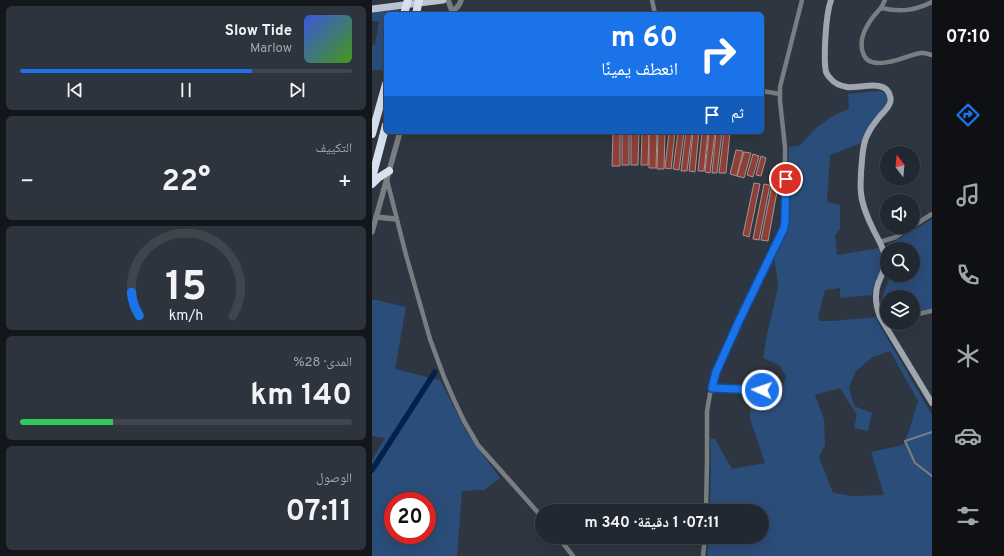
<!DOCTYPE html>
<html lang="ar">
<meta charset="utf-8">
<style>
body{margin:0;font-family:Overpass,"Noto Naskh Arabic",sans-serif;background:#2e343d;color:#f1f3f6;direction:rtl;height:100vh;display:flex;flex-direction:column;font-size:15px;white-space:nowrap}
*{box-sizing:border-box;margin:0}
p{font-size:13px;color:#a2a6ab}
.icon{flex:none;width:22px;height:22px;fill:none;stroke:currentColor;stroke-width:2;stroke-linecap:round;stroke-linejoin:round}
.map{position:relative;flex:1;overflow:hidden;direction:ltr}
.details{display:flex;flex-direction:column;gap:6px;padding:6px;background:#13161b;width:372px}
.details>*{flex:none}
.top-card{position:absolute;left:12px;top:12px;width:380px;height:122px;border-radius:6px;box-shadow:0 4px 16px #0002,0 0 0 1px #3f444d;direction:rtl;background:#1a73e8;color:#fff;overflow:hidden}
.needle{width:26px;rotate:344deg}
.tools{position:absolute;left:508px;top:146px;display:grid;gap:8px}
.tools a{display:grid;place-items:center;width:40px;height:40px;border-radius:50%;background:#222831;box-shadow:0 4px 16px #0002,0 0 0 1px #3f444d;font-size:20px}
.speed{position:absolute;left:12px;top:492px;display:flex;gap:8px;font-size:20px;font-weight:700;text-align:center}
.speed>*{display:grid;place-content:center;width:52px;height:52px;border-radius:50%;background:#222831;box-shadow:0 4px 16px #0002,0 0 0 1px #3f444d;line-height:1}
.speed .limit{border:6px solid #d22;background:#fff;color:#111}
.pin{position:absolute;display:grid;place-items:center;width:34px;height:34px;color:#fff;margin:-17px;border:2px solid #fff;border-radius:50%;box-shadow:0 1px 4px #0007}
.me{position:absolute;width:44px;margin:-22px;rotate:273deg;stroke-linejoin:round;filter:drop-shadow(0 0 3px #0008)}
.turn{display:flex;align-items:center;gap:14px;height:84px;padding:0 20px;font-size:18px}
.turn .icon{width:52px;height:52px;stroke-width:2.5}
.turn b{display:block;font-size:28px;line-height:34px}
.then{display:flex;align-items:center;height:38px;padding:0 20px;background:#0003;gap:8px;font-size:15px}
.big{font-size:30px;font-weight:700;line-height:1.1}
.details .widget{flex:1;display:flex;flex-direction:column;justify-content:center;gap:6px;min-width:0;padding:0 14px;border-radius:6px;background:#2e343d}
.details .dial{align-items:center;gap:0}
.dial svg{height:104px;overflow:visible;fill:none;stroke:#3f444d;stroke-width:7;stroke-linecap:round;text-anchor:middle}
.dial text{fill:#f1f3f6;stroke:none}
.song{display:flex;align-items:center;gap:12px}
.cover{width:48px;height:48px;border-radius:6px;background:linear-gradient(135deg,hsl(230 70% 55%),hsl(100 70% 35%))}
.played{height:4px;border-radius:2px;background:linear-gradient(90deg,#1a73e8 70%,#3f444d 70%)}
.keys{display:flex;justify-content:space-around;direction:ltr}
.heat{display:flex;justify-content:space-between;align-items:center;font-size:22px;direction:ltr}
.charge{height:6px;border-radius:3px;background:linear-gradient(90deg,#34c759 28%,#3f444d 0)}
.trip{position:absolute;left:163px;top:504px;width:234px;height:40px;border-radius:20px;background:#222831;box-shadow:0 4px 16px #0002,0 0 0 1px #3f444d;font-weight:700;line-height:40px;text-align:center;direction:rtl}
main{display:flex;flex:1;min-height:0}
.tabs{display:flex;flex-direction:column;width:72px;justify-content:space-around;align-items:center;background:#0e1014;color:#a2a6ab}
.tabs .icon{width:28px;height:28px}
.tabs .selected{color:#1a73e8}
.tabs b{font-size:18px;color:#f1f3f6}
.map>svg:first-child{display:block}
</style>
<main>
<nav class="tabs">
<b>07:10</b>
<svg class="icon selected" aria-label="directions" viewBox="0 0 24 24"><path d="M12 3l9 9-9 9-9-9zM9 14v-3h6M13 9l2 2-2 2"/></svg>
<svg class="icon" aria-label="music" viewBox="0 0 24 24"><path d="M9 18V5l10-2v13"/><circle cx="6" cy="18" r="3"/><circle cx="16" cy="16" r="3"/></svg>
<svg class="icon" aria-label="phone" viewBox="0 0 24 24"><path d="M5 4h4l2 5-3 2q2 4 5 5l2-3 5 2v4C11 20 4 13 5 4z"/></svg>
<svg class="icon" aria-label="climate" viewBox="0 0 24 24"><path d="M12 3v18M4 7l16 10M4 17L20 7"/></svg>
<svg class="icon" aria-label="car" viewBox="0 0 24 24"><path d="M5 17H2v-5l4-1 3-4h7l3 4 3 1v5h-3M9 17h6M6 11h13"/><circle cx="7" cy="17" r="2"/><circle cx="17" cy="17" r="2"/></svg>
<svg class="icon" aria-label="filters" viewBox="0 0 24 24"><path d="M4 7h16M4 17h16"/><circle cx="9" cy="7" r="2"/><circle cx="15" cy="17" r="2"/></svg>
</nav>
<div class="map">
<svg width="560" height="556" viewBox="0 0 560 556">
<rect width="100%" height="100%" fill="#2e3641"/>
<!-- green -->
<g fill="#2b4d7a" fill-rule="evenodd">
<path d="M27 8 26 14H14V66L13 70H0V45H3L7 21H0V11Z"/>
<path d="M507 91C516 93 518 96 514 104L489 143 458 155 455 202 468 205V229L463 235 465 255 507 248C517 271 502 275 500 295L468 298V288L453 290 446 317 448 321H462L503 317 560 415V556H335L337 537H390V511H338L339 452 338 439H343L360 469 393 463 378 419 379 396 408 397 414 376 407 365 391 358 395 334 402 305 406 285 402 256 414 235 417 215 416 192 417 147 427 146 445 127 464 114 477 109 476 94ZM518 351 546 401 536 434 531 445 499 452 512 495 481 496 461 493 447 457 453 445 452 419 443 395 468 388 485 415 482 428 496 431 500 413 482 406 477 387 484 371 501 357Z"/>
<path d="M560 219V309L541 313V297H515V315H511L510 300 513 289 519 275H541V249H519L518 244Z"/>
<path d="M0 299 34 307 23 369 68 380 95 433 128 478 112 490 90 491 85 556H0V460L13 438 0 436ZM21 501H55V535H21Z"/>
</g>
<!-- shadow -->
<g fill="#0007">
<path d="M271 132H285L278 165H270Z"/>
<path d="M371 152 372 154 373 153 379 155 372 177 367 176 365 174Z"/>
<path d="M387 185 377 236 373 235Z"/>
<path d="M398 186V187L387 240 382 239Z"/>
</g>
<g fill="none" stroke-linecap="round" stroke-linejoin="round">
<!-- canal -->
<path stroke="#02224b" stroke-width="5.5" d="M0 470 63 372"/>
</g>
<!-- building -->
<g fill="#8e4038" stroke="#a79491">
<path d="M241 132H248V166H240Z"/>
<rect x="250" y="132" width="7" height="33"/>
<path d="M259 132H267L266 165H259Z"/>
<path d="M270 132H277L276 165H269Z"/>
<path d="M277 132H285L284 168H277Z"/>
<path d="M286 132H293L292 169H285Z"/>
<path d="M297 132H303L299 169 293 168Z"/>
<path d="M306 132H312L307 170 301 169Z"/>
<path d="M314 132H320L315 171H309Z"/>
<path d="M321 132H327L323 172 317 171Z"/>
<path d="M330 132H336L332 171H326Z"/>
<path d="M337 132H343L338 173 333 172Z"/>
<path d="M344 132H350L345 173H340Z"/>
<path d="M352 132H358L354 173H347Z"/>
<path d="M364 150 371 151 365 176 358 174Z"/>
<path d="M372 152 379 153 372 178 365 176Z"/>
<path d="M381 154 387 156 381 177 375 175Z"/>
<path d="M389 156 394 158 389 176 384 175Z"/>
<path d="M382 183 388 184 377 237 371 235Z"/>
<path d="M392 184 398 185 387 240 381 239Z"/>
<path d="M400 185 406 186 396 241 389 240Z"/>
</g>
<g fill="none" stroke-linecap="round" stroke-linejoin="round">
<!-- service -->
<g stroke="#797e83" stroke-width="2">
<path d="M340 388 390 390"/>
<path d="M560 432 533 441 543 463 560 476"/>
</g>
<!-- minor -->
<g stroke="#797e83" stroke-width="4.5">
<path d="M280 0 283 14"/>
<path d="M513 0 509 8C528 12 542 11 560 2"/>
<path d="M509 8C503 14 498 20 494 28 487 41 487 63 506 63 521 64 534 56 548 53H552L560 55"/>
<path d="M390 91 408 94"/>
<path d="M15 180 34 255 58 339 72 377 83 402 92 421 106 445 170 517"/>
<path d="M541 226 560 214"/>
<path d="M508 242 524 237 539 227"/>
<path d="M541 315 560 311"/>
<path d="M508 317H515"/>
<path d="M334 511 335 460V411L338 394 344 372 367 321 378 296 412 228 413 221V147L408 101V87L430 0"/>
<path d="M186 537 201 556"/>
<path d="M331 556 333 537"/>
</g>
<!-- tertiary -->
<g stroke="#797e83" stroke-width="5.5">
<path d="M76 0 80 11"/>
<path d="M78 14C82 9 88 7 89 0"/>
<path d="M4 217 24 219"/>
<path d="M0 232 28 132"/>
</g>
<!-- secondary -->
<path stroke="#9fa6af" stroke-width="6" d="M459 0C454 14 454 30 453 45 453 54 452 63 454 72 455 75 457 77 459 79 463 84 469 86 475 87 487 89 514 78 518 96 519 99 519 102 517 105 515 109 511 113 508 116 501 125 494 134 492 145 490 154 490 163 489 172 489 179 488 186 489 193 490 206 496 219 502 231 506 239 512 248 513 258 513 270 510 274 506 284 502 295 504 306 508 317L560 403"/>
<!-- primary -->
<path stroke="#bdc5d1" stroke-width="7" d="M0 9 71 0"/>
<!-- motorway -->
<g stroke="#d7e2f0" stroke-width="8">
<path d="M0 134 14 84"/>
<path d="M0 178 14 125"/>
<path d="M0 184 6 178 17 171"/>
</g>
<!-- motorway-bridge -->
<g stroke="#d7e2f0" stroke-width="8">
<path d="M32 14 36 0"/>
<path d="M44 14 47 0"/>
</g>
</g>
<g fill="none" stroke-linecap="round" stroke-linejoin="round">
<!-- route casing -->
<g stroke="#114b97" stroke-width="10">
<path id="route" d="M390 390 340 388 344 372 367 321 412 228 413 221 414 179"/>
</g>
<!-- route -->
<use href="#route" stroke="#1a73e8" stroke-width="7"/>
</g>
</svg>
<div class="tools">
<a><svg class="needle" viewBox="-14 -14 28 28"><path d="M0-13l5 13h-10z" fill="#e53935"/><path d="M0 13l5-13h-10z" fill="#a2a6ab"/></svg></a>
<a><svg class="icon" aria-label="sound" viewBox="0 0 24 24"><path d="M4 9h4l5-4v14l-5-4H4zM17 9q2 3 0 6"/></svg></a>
<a><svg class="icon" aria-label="search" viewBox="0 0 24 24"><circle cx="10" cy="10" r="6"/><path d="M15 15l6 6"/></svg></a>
<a><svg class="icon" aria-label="layers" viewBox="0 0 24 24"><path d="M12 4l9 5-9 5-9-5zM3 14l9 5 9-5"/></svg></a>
</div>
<div class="speed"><div class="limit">20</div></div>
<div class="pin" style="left:414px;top:179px;background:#d93025"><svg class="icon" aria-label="arrive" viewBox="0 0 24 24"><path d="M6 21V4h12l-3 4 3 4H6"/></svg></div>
<svg class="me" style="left:390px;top:390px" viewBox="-20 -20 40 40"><circle r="17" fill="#1a73e8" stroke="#fff" stroke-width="3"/><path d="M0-11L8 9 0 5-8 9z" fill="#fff"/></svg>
<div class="trip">07:11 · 1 دقيقة · 340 m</div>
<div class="top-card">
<div class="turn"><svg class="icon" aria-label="right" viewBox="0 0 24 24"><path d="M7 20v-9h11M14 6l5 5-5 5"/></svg><div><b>60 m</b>انعطف يمينًا</div></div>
<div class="then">ثم<svg class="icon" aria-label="arrive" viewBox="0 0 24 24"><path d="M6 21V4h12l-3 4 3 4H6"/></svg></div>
</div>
</div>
<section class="details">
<div class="widget">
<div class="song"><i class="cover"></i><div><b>Slow Tide</b><p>Marlow</p></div></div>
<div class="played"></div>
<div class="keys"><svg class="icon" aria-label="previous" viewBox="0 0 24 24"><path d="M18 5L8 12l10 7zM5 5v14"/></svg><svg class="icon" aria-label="pause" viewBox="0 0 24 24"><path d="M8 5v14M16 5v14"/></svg><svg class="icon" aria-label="next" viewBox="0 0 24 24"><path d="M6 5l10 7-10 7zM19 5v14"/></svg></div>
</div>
<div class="widget"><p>التكييف</p>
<div class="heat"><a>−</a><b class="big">22°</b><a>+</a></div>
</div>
<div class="widget dial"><svg viewBox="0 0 100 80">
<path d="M14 69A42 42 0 1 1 86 69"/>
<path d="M14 69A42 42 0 0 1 8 51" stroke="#1a73e8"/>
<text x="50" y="56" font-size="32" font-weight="700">15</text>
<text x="50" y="72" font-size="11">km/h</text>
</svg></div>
<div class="widget"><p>المدى · 28%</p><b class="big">140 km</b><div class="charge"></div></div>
<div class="widget"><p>الوصول</p><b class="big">07:11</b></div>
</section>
</main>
